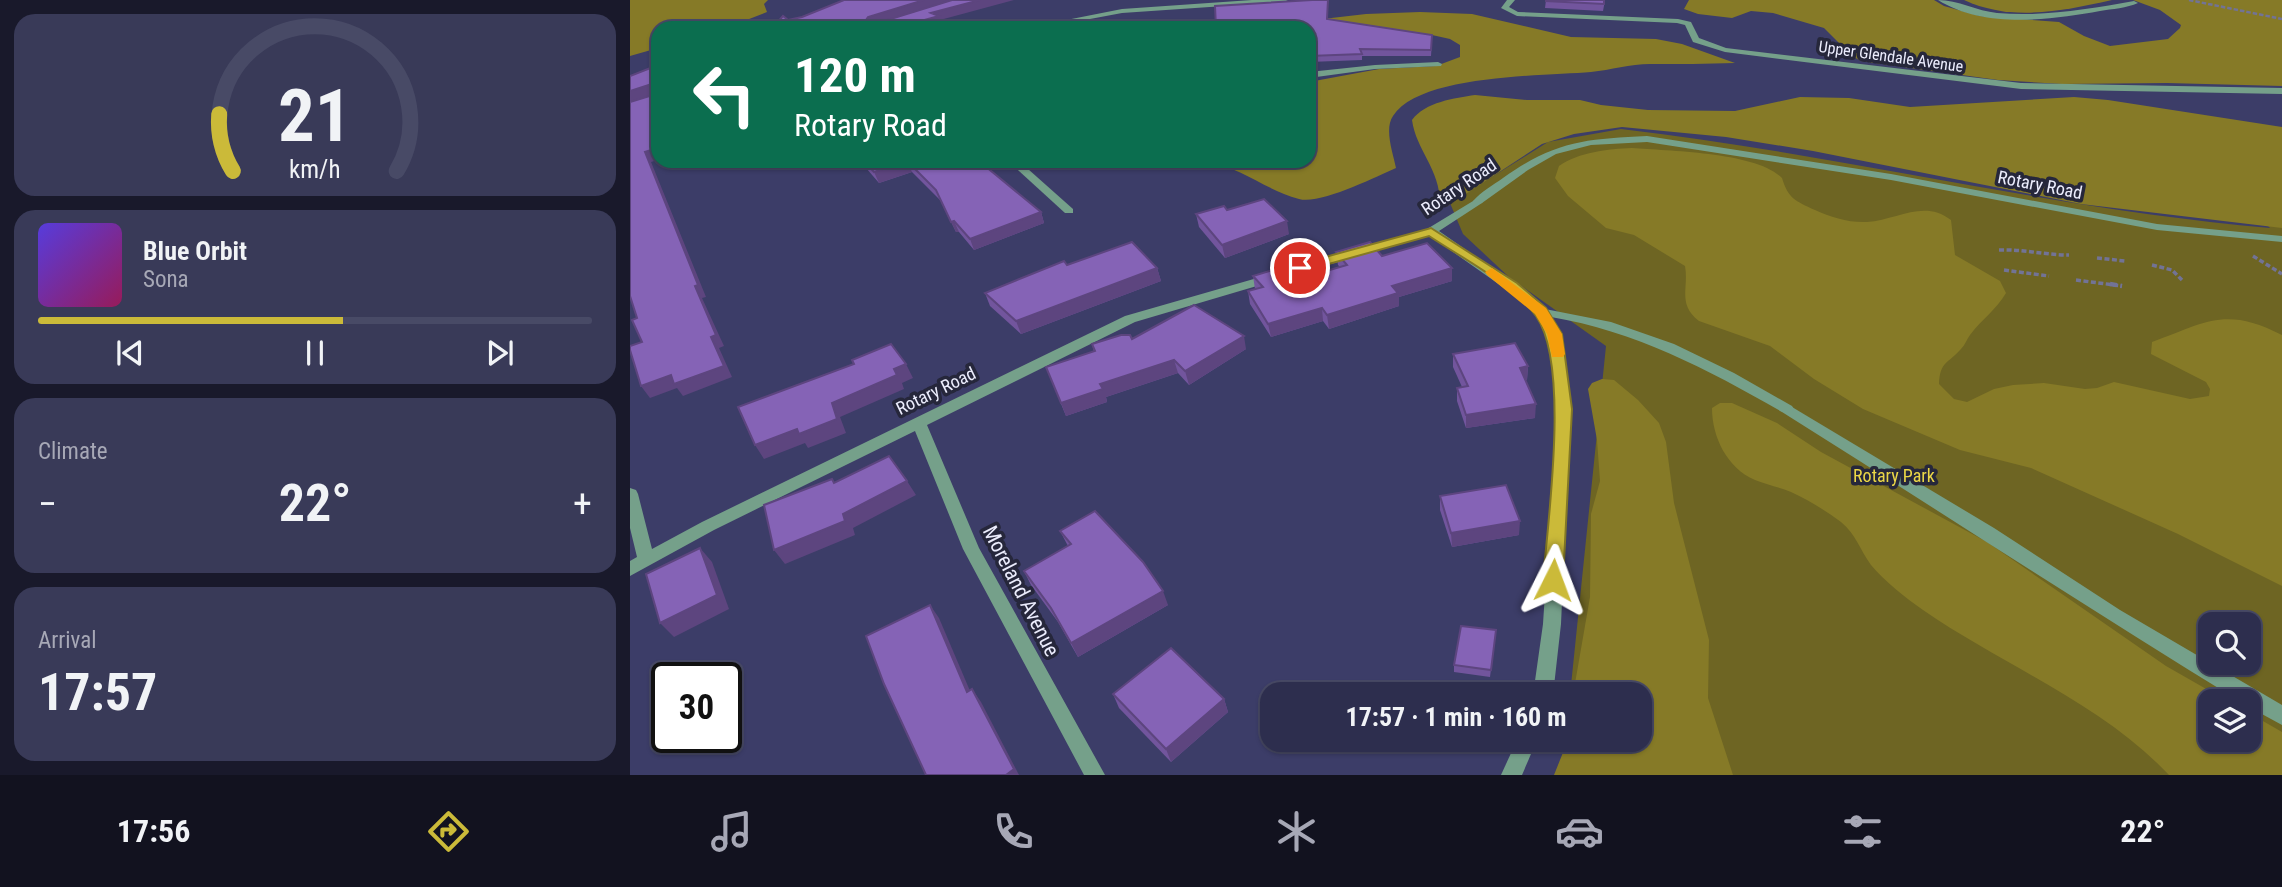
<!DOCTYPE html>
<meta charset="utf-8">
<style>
body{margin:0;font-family:"Roboto Condensed",sans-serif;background:#393a58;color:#f1f3f6;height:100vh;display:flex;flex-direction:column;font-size:26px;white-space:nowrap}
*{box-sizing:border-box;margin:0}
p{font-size:23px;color:#a7a8b6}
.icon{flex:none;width:38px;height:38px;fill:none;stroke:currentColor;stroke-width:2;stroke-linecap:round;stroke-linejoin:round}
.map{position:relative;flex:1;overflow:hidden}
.drawer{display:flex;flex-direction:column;gap:14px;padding:14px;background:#19192b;width:630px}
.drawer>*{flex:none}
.guide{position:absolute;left:21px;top:21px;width:665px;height:147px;border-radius:21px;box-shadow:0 2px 5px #0004,0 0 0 2px #484a66;background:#0b6e4f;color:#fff;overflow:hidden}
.controls{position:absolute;left:1568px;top:612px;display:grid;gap:14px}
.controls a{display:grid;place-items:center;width:63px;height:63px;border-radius:14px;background:#2d2e4e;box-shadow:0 2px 5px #0004,0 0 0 2px #484a66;font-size:35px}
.speed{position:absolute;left:21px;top:662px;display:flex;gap:14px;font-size:35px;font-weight:700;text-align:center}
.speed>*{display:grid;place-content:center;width:91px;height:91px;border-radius:50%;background:#2d2e4e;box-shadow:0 2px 5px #0004,0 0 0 2px #484a66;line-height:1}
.speed .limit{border:4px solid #111;border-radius:10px;background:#fff;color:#111}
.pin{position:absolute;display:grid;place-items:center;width:60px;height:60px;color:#fff;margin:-30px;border:4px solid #fff;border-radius:50%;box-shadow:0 2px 7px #0007}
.me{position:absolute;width:77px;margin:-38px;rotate:3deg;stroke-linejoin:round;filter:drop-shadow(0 0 5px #0008)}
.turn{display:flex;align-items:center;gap:24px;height:147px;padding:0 28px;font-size:32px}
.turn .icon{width:91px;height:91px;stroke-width:2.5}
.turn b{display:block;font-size:49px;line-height:60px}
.big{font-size:52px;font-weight:700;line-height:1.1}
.drawer .tile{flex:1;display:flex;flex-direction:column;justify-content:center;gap:10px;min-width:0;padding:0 24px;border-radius:21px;background:#393a58}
.drawer .dial{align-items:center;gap:0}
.dial svg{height:182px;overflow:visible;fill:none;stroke:#484a66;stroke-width:7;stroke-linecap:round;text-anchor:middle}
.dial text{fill:#f1f3f6;stroke:none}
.song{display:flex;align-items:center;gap:21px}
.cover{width:84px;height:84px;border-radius:10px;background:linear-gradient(135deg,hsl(250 70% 55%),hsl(330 70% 35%))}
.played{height:7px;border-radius:4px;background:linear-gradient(90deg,#cbba39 55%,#484a66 55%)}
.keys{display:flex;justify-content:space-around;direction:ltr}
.heat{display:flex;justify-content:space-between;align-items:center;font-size:38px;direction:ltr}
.trip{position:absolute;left:630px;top:682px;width:392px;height:70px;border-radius:21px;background:#2d2e4e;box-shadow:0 2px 5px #0004,0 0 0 2px #484a66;font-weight:700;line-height:70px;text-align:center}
.menu{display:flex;height:112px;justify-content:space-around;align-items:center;background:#12121f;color:#a7a8b6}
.menu .icon{width:49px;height:49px}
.menu .selected{color:#cbba39}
.menu b{font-size:32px;color:#f1f3f6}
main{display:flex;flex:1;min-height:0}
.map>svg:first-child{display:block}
</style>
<main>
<section class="drawer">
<div class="tile dial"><svg viewBox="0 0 100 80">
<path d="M14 69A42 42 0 1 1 86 69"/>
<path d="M14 69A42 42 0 0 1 8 44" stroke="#cbba39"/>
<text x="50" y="56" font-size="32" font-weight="700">21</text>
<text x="50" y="72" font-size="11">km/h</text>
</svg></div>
<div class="tile">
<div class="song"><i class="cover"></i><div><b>Blue Orbit</b><p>Sona</p></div></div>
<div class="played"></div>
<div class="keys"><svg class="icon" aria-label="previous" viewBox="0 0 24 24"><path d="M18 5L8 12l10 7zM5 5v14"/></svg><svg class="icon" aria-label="pause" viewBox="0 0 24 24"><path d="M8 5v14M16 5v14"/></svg><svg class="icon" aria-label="next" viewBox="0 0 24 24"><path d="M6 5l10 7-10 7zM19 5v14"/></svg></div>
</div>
<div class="tile"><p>Climate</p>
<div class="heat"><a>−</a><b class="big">22°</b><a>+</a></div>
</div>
<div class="tile"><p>Arrival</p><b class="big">17:57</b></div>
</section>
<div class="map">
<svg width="1652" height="775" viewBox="0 0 1652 775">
<rect width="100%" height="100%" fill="#3c3d68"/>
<!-- green -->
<path fill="#6e6523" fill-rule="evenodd" d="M991 129C1208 154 1421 209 1640 228L1550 135 1652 140V775H932L936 740H1010V695H940L976 346 879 277 833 234 820 203 918 142ZM1580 625H1619V663H1580ZM1580 702H1619V740H1580Z"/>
<!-- forest -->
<g fill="#867a27">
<path d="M0 0H138L134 4 137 12 96 28H28V48L0 56Z"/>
<path d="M1059 0H1304L1314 6 1350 16 1429 22 1454 36 1480 46 1538 39 1550 28 1551 25 1530 10 1503 0H1652V86L1537 83 1432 84 1368 80 1231 61 1222 56 1194 28 1143 13 1121 11 1102 18 1068 14 1054 9Z"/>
<path d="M1334 0H1482C1433 11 1381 22 1334 0Z"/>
<path d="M790 12 842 14 941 37 1026 39 1052 44 1105 63C1077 64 1048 64 1020 64 1000 64 981 70 961 72 915 76 790 74 763 116 754 129 763 153 766 168 745 177 690 205 669 199 635 190 612 167 574 161H679V82L749 69 806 66 830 57V45L820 39 802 35 679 40V28H532L561 20H576L592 24 658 23 736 14Z"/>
<path d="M845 95 897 100H950L971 105 1018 110 1105 111 1170 97 1219 98 1280 107 1444 97 1478 100 1652 127V228L1451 204 1183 151 1096 137 992 127 944 134 912 144 816 207 810 203C810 169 786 150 782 120 795 102 825 98 845 95Z"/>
<path d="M1002 148C1038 151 1127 152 1152 178 1158 198 1165 201 1185 210 1201 217 1219 223 1237 222 1267 220 1294 199 1321 220L1325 255 1370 281 1376 293C1366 310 1352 319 1340 335 1337 339 1335 345 1331 349 1318 364 1310 361 1309 384L1324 399 1337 402 1364 389 1383 385 1414 383 1455 389 1467 388 1484 382 1560 399 1579 396 1580 389 1576 382 1521 354 1522 342C1576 322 1596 306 1652 335V586L1548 534 1401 468 1330 450 1233 409 1184 379 1140 346 1069 321C1047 304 1059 288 1055 266L1004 235 976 228 938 196 925 178 929 166C949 152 978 149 1002 148Z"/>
<path d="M972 379 984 380 1008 400 1029 423 1036 442 1044 503 1079 640 1078 698 1103 775H924L938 740H1010V695H943L960 597 961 514 970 481 967 440 958 389 962 383Z"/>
<path d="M1090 403H1102L1147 423 1191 452 1357 542 1536 666 1599 702H1580V740H1619V713L1652 732V775H1539C1471 703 1374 666 1293 610 1276 598 1254 581 1241 565 1230 550 1226 534 1211 522 1195 510 1178 500 1161 492 1149 487 1137 485 1125 480 1097 468 1082 437 1082 408Z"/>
</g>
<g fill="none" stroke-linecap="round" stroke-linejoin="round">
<!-- path-far2 -->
<path stroke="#727396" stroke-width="2.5" stroke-dasharray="4.5 2" stroke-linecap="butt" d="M1559 0 1652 19"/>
<!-- path-far1 -->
<g stroke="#727396" stroke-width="3.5" stroke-dasharray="5 2.5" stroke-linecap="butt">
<path d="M1369 250C1393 249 1415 255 1439 255"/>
<path d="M1623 256 1652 274"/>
<path d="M1467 258 1495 261"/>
<path d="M1522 265 1542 270 1552 280"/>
<path d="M1374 270 1419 276"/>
<path d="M1446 280 1492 286"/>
</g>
<!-- path -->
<path stroke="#727396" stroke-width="4.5" stroke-dasharray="7 3.5" stroke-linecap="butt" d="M1480 284 1492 286"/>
<!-- pedestrian -->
<g fill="#75a08a" fill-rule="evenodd">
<path d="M1017 136 1261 174 1527 224 1652 236V242L1527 230 1261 180 1017 142 961 145 926 154 898 170 852 203 848 204 843 201C851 192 863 185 873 178 925 141 955 139 1017 136Z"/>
<path d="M1157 404 1364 528 1490 610 1652 705V725L1619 707V702H1611C1457 608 1305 508 1152 412L1150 409Z"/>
</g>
<!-- minor -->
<g fill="#75a08a" fill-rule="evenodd">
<path d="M622 0H658L654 2 492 13 412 28H396L492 9Z"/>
<path d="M877 0H885L879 7 888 12 1048 19 1061 22 1069 38 1096 48 1391 83 1652 88V94L1391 89 1095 52 1063 42 1055 25 1047 23 887 16 871 8Z"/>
<path d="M1308 0C1328 0 1347 11 1367 13 1413 17 1459 9 1504 1L1508 3C1497 8 1482 9 1470 11 1420 20 1354 29 1308 0Z"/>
<path d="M808 62 812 64 811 66 745 69 679 78V72L745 65Z"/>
<path d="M378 161H389L443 209V213H435Z"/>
<path d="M848 198 853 201 852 203 809 231 902 296 915 309 981 322 1044 344 1104 373 1162 406 1164 409 1162 412H1152C1079 370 1005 331 921 317L932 334 941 409 931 624 923 695H903L913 624 927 409 918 334 906 314 894 302 799 235 505 322 297 425 349 548 475 775H454L333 549 285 431 84 530 0 576V561L7 557 0 528V488L6 490 8 494 22 549 72 522 495 316 797 229Z"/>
<path d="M887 740H907L892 775H871Z"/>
</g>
</g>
<!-- wall -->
<g fill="#72559d">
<path d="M698 0V19L802 41 801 56H732V60L679 62V28Z"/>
<path d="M916 0H975L973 11 915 8Z"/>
<path d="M230 161H349L411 212 414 223 344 250 329 232H326L311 201 282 172 249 183Z"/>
<path d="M597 210 659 234 595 258 569 227 566 214Z"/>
<path d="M706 252 752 256 822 268V281L769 297V306L699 329 693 321 641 337 620 304 618 291 625 289 623 276 665 280 710 267 708 265Z"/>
<path d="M437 265 527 268 531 281 391 334 360 306 355 293Z"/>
<path d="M502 339 616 349 559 385 548 373 476 397 477 402 436 416 416 367 464 352 462 344Z"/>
<path d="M823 354 898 366 897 380H895L905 418 836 428 827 401V388L832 387 823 367Z"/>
<path d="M810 496 889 535 822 547 810 510Z"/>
<path d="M430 531 538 605 448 657 428 622 401 585 394 571 438 546Z"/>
<path d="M865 638 860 677 824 672V665Z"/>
<path d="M483 694 594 699 598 712 541 762 489 708Z"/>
</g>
<!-- shaded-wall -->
<g fill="#5d457f">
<path d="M294 0H324L241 25 236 20 238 17Z"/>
<path d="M350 0H384L310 20 312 24 299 28H274L273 26 301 13Z"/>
<path d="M22 84 27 94 0 103V91Z"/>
<path d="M28 148V160L21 162 76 297 72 298 94 346 89 348 102 377 53 396 47 388 20 398 11 386 81 337 65 286 15 152Z"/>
<path d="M277 161 282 172 249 183 244 172Z"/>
<path d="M411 212 414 223 344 250 340 239Z"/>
<path d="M324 221 329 232H326L321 222Z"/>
<path d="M657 221 659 234 595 258 592 245Z"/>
<path d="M527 268 531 281 391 334 386 321Z"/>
<path d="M822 268V281L769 297V306L699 329 697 315 762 286Z"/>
<path d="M692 308 693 321 641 337 638 324Z"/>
<path d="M614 336 616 349 559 385 555 371Z"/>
<path d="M544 360 548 373 476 397 477 402 436 416 431 403 470 384Z"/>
<path d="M276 364 283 378 272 383 274 389 210 417 216 433 178 448 175 443 134 459 125 445 264 369Z"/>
<path d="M898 366 897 380 889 381 890 368Z"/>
<path d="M906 404 905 418 836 428V415Z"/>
<path d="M277 481 286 495 223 528 225 535 155 564 144 550Z"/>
<path d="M890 521 889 535 822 547 821 533Z"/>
<path d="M70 548 82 562 99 609 44 637 30 623Z"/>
<path d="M533 591 538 605 448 657 441 643Z"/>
<path d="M300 605 309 618 346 705 337 692Z"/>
<path d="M342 689 351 702 389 775H376Z"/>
<path d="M594 699 598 712 541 762 536 749Z"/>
</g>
<!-- building -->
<g fill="#8563b6" stroke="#5d457f" stroke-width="2">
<path d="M214 0H294L238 17 236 20 251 22 322 0H350L301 13 309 16 273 26 274 28H126L139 24H146L153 16 158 20 172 17Z"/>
<path d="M682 0H698L697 19 802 35 801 50 730 49 732 54 679 56V28H586L585 6Z"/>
<path d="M916 0H974V4L916 1Z"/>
<path d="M28 65V148L15 152 68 285 65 286 86 335 81 337 94 366 44 384 41 375 11 386 0 350V346L12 342 2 320 7 318 0 296V102L23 95 25 87 22 84 0 91V76Z"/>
<path d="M234 161H349L411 212 340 239 324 221 321 222 306 190 277 161 244 172Z"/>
<path d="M634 199 657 221 592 245 566 214 594 206 597 210Z"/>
<path d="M502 242 527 268 386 321 355 293 434 261 437 265Z"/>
<path d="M740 242 752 256 797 243 822 268 762 286 768 293 697 315 692 308 638 324 618 291 633 287 623 276 653 267 665 280 717 265 706 252Z"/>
<path d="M564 305 614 336 555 371 544 360 470 384 473 389 431 403 416 367 465 351 462 344 491 335H500L502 339Z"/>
<path d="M885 343 898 366 890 368 906 404 836 415 827 388 838 386 823 354Z"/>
<path d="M261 344 276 364 264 369 267 375 202 403 207 419 169 434 167 429 125 445 108 407 224 364 222 360Z"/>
<path d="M259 456 277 481 213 514 215 521 144 550 134 505 202 479 204 483Z"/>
<path d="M876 485 890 521 821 533 810 496Z"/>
<path d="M465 511 513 562 533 591 441 643 421 608 394 571 441 544 430 531Z"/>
<path d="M70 548 87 595 30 623 16 574Z"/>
<path d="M300 605 337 692 342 689 384 769 376 775H296L254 684 236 636Z"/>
<path d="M831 626 866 630 861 670 824 665Z"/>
<path d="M541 648 594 699 536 749 483 694Z"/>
</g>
<!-- route -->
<path fill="#cbba39" stroke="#847925" stroke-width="2" d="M801 228 887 283 916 308 932 334 942 409 933 580 930 586 923 589 916 586 913 580C918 520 940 364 906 316 884 285 832 258 799 236L670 272 664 268 666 265Z"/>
<!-- slow -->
<path fill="#f59e0b" d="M862 268 916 308 932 334 935 354 933 357H922L917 334 905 314 857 275 855 272Z"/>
<g text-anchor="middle" stroke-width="7" stroke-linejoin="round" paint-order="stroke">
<!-- far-street labels -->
<g font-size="16" fill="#ecedfd" stroke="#26273b">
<text transform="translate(1261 56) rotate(8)" y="6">Upper Glendale Avenue</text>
</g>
<!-- street labels -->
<g font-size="18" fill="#ecedfd" stroke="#26273b">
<text transform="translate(1410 185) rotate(11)" y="6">Rotary Road</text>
<text transform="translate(829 187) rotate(-34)" y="6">Rotary Road</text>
<text transform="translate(306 391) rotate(-26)" y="6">Rotary Road</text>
</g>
<!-- park labels -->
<g font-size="18" fill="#ebd747" stroke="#26273b">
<text x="1264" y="482">Rotary Park</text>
</g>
<!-- near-street labels -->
<g font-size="21" fill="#ecedfd" stroke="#26273b">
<text transform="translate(391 591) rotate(63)" y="7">Moreland Avenue</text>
</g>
</g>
</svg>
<div class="controls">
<a><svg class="icon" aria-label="search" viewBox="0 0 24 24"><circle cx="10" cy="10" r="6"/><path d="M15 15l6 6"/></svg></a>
<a><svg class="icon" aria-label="layers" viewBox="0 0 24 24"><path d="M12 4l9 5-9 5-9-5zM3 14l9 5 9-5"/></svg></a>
</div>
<div class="speed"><div class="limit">30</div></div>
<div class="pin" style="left:670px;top:268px;background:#d93025"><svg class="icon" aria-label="arrive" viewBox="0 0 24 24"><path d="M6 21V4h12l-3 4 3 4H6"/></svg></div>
<svg class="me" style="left:923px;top:580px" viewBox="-20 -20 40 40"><path d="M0-17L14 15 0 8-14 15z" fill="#cbba39" stroke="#fff" stroke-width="4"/></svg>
<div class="trip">17:57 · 1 min · 160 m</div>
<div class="guide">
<div class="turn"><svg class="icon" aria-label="left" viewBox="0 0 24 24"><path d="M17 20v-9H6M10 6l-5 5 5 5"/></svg><div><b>120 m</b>Rotary Road</div></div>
</div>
</div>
</main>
<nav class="menu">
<b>17:56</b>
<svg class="icon selected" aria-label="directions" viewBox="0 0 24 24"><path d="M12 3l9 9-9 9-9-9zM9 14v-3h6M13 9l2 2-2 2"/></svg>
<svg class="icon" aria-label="music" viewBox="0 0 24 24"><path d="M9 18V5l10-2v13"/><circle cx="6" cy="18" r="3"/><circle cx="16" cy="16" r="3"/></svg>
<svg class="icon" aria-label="phone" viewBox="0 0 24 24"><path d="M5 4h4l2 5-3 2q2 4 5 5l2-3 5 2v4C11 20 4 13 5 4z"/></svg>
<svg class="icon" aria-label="climate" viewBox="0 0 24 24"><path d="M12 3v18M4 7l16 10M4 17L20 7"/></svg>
<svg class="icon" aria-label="car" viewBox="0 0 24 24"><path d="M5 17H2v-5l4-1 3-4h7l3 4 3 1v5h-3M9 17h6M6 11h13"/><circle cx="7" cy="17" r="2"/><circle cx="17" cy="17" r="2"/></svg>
<svg class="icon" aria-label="filters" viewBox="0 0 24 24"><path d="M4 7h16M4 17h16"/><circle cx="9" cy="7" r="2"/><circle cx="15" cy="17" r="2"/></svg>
<b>22°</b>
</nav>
